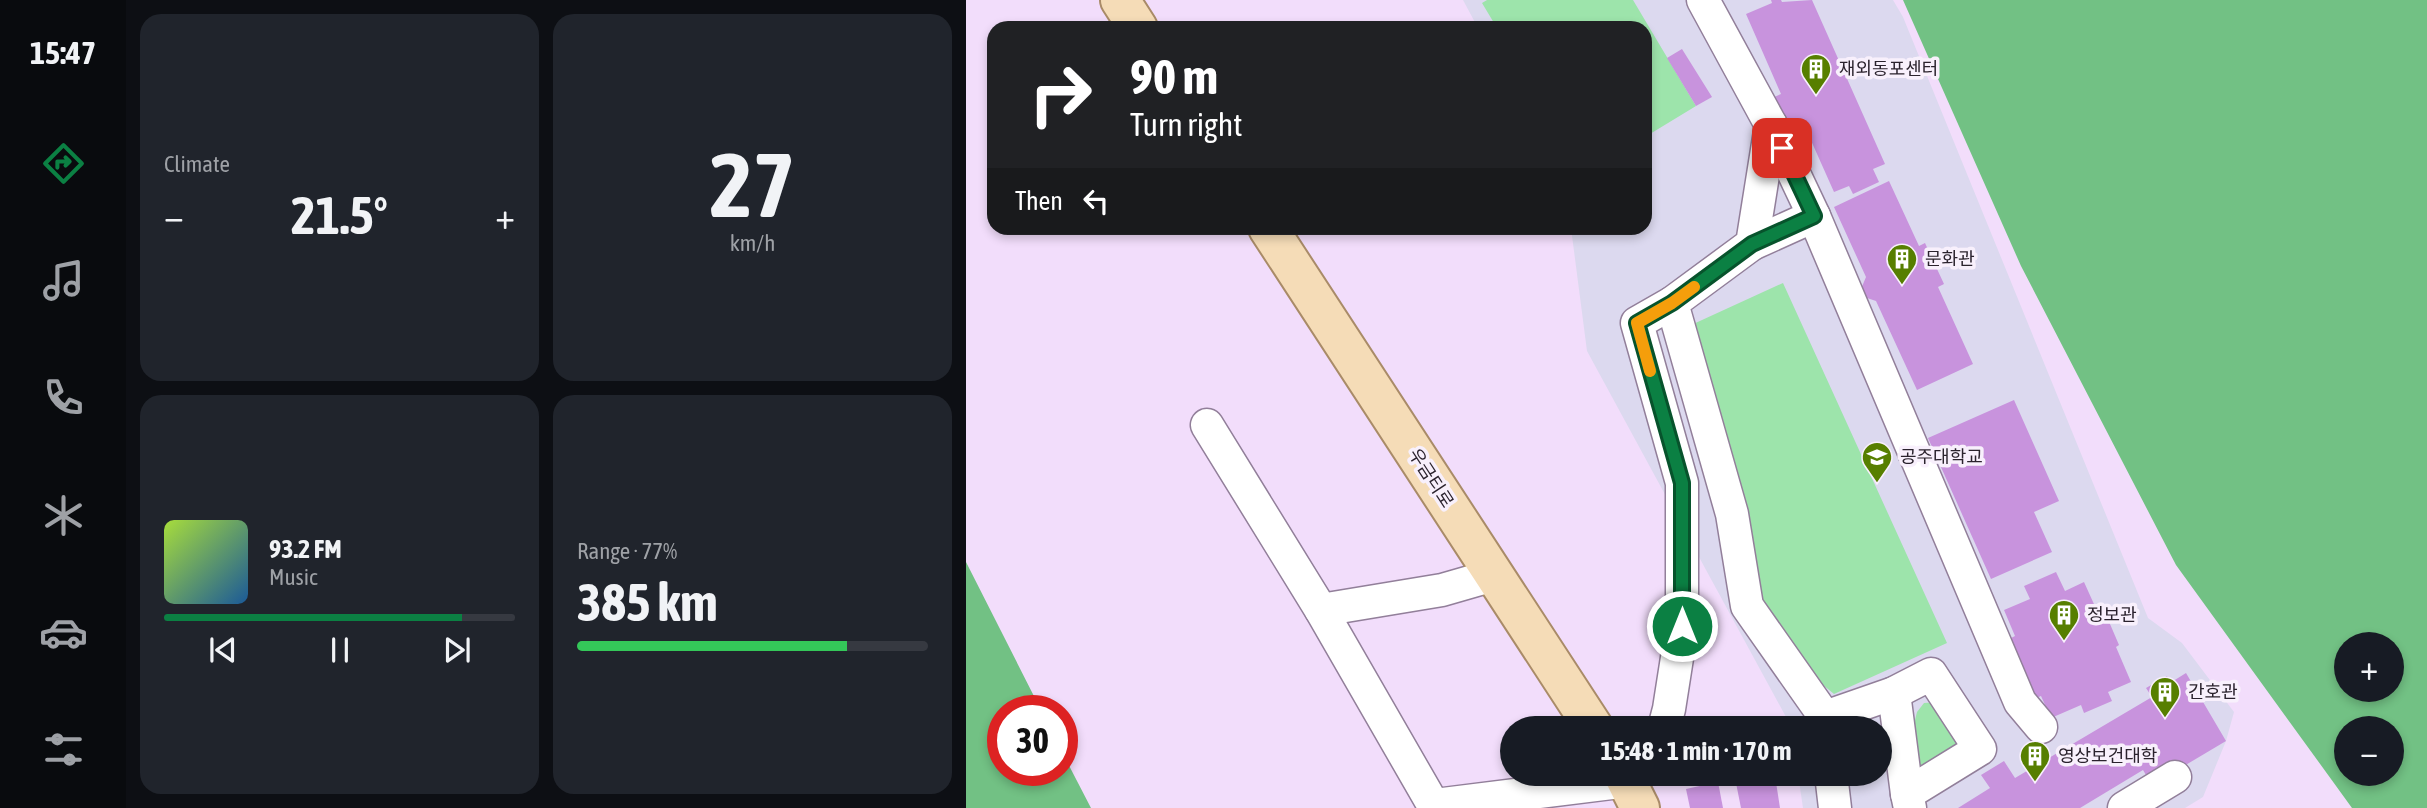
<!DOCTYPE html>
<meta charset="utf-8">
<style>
body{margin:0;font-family:"Asap Condensed","Noto Sans KR",sans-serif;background:#20242c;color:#f1f3f6;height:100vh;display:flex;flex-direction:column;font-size:26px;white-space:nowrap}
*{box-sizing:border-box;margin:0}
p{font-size:23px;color:#9ea1a6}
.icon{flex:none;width:38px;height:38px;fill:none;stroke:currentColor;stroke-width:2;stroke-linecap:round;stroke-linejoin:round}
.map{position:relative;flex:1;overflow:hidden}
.panel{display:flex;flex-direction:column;gap:14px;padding:14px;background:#0d0f14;width:840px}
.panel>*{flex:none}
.banner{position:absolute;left:21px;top:21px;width:665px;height:214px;border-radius:21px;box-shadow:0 4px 10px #0003;background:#202124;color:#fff;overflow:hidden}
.controls{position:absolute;left:1368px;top:632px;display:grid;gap:14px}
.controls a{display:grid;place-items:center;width:70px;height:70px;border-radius:50%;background:#171b24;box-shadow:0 4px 10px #0003;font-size:35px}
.speed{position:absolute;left:21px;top:695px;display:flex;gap:14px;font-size:35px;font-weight:700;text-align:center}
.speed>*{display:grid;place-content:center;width:91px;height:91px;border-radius:50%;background:#171b24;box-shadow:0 4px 10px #0003;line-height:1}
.speed .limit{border:10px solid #d22;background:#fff;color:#111}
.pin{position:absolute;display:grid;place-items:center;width:60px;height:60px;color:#fff;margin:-30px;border-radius:14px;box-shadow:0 4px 10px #0006}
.me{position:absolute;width:77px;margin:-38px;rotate:0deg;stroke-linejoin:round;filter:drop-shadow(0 0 5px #0008)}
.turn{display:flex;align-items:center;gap:24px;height:147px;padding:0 28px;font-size:32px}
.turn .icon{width:91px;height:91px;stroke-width:2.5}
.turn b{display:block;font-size:49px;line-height:60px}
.then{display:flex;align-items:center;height:66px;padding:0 28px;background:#0003;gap:14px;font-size:26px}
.big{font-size:52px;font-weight:700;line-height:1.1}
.panel .tile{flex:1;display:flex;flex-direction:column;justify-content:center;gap:10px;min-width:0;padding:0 24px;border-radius:21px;background:#20242c}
.panel .dial{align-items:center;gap:0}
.dial b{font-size:91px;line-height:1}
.song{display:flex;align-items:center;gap:21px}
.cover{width:84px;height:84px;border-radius:10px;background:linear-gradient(135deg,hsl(80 70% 55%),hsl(210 70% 35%))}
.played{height:7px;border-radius:4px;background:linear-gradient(90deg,#0b8043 85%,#363941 85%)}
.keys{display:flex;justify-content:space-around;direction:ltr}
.heat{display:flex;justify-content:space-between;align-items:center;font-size:38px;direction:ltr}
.charge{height:10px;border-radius:5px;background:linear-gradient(90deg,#34c759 77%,#363941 0)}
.panel .tiles{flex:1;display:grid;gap:14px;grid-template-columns:repeat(2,1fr)}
.trip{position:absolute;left:534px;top:716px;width:392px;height:70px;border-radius:35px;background:#171b24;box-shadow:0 4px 10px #0003;font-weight:700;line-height:70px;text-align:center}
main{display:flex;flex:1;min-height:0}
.tab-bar{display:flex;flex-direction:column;width:126px;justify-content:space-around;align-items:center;background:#090b0e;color:#9ea1a6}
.tab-bar .icon{width:49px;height:49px}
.tab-bar .selected{color:#0b8043}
.tab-bar b{font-size:32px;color:#f1f3f6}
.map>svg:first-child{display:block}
</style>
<main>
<nav class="tab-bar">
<b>15:47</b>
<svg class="icon selected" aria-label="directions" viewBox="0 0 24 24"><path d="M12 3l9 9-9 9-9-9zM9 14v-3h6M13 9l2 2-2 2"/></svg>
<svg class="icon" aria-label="music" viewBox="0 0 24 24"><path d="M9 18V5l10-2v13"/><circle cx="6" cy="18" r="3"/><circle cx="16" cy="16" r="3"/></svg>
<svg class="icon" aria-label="phone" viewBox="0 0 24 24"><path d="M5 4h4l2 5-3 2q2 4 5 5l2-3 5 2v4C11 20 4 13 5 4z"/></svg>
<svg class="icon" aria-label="climate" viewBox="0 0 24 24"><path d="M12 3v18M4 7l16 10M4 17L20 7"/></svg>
<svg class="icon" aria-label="car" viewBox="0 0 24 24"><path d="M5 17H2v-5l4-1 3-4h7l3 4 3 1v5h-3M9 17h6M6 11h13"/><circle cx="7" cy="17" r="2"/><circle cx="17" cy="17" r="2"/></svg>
<svg class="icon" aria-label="filters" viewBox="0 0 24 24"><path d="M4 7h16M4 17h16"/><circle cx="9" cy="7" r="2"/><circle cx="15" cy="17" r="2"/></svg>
</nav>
<section class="panel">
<div class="tiles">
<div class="tile"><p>Climate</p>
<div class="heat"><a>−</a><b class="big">21.5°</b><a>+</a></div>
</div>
<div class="tile dial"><b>27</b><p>km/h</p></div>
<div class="tile">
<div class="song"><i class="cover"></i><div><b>93.2 FM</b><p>Music</p></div></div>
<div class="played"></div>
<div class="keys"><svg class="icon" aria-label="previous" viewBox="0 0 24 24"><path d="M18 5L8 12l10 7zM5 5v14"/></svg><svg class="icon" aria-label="pause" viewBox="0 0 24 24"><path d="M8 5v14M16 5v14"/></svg><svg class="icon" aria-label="next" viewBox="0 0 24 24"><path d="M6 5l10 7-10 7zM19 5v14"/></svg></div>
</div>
<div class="tile"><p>Range · 77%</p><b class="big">385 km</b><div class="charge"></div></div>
</div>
</section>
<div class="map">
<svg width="1461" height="808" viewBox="0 0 1461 808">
<rect width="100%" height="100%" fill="#f2ddfb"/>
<!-- education -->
<path fill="#dcd9ef" d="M497 0H927L937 17 1182 618 1216 643 1268 712 1260 741 1237 797 1219 808H837L832 774H914V728H826L621 351 605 228H679V28H512Z"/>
<!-- green -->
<g fill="#9de4ab">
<path d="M521 0H667L730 106 679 137V28H531L516 3Z"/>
<path d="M817 283 981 643 868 694 822 656 789 598 763 476 765 448 712 331Z"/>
<path d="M972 702 1000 746 957 774 942 748 951 712 958 703Z"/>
</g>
<!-- forest -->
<g fill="#72c184" fill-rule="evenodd">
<path d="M937 0H1461V808H1386L1210 565 1055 266ZM1381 644H1426V690H1381ZM1381 728H1426V774H1381Z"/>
<path d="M0 562 75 710H37V770H96V752L125 808H0Z"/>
</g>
<!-- building -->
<g fill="#c893dd">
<path d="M805 0H815L816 2 846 0 919 164 907 169 913 182 887 194 883 186 868 192 839 127 822 135 806 98 815 94 780 14 806 3Z"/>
<path d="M716 49 746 97 730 106 701 58Z"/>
<path d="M923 181 953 246 959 243 978 284 972 287 1007 364 951 390 910 301 901 298 895 289 900 277 868 207Z"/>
<path d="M1048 400 1093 501 1068 512 1086 552 1025 579 962 438Z"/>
<path d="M1090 572 1099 591 1118 582 1132 613 1138 610 1153 645 1150 647 1165 682 1142 692 1146 701 1118 713 1115 705 1085 718 1075 696 1070 698 1043 639 1049 636 1038 610 1064 599 1058 586Z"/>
<path d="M1220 673 1260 741 1186 785 1177 770 1114 808H992L1024 788 1015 775 1038 761 1049 778 1186 697 1180 688 1201 676 1204 683Z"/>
<path d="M809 776 814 808H775L770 783Z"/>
<path d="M752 782 757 808H724L720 789Z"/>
</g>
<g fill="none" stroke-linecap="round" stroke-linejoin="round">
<!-- minor casing -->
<g stroke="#927f9a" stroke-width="35">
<g id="minor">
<path d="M737 0 805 125 786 244 706 303 766 514 781 606 859 717 860 728"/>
<path d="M848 216 1054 702 1075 727"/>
<path d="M786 244 848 216 805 125"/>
<path d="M241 425 355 610 469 808"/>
<path d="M355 610 476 590 528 575"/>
<path d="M928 693 941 794"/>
<path d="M859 717 928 693 965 674 1014 749 941 794 944 808"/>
<path d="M698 728 703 709 716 626V483L671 323 706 303"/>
<path d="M865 774 869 808"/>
<path d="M469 805 662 781 669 774"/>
<path d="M1158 808 1209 777"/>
</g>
</g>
<!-- major casing -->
<g stroke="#a98b68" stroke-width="42">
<g id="major">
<path d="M154 0 172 28"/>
<path d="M302 228 628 728"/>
<path d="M657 774 674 808"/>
</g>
</g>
<!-- minor -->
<use href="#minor" stroke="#fff" stroke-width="32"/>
<!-- major -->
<use href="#major" stroke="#f5dcb7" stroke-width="38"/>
</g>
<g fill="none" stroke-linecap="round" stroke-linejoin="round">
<!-- route casing -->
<g stroke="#07532c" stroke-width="18">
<path id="route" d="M716 626V483L671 323 706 303 786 244 848 216 816 148"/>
</g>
<!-- route -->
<use href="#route" stroke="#0b8043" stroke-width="12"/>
<!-- slow -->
<path stroke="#f59e0b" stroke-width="12" d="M684 371 671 323 706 303 728 287"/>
</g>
<!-- icons -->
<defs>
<g id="building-pin" transform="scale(1.575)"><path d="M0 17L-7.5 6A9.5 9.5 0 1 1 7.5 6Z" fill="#577f00" stroke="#f8f0fc"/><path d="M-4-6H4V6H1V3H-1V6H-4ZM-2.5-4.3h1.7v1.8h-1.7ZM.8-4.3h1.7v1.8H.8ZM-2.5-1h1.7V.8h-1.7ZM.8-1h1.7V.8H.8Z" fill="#fff"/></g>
<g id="university-pin" transform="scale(1.575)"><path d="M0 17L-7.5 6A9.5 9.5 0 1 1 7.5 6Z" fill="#577f00" stroke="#f8f0fc"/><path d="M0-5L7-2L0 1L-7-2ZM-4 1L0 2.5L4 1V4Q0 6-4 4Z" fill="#fff"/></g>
</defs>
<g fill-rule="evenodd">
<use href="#building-pin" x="850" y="69"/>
<use href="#building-pin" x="936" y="259"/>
<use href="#university-pin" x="911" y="457"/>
<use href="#building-pin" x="1098" y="615"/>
<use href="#building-pin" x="1199" y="692"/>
<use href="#building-pin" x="1069" y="756"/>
</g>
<g text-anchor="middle" stroke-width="7" stroke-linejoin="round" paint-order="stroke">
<!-- poi labels -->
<g font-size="18" fill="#2a222d" stroke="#f8f0fc" text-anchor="start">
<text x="873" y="75">재외동포센터</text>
<text x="959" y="265">문화관</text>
<text x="934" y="463">공주대학교</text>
<text x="1121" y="621">정보관</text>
<text x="1222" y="698">간호관</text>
<text x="1092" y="762">영상보건대학</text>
</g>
<!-- street labels -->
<g font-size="18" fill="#2a222d" stroke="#f8f0fc">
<text transform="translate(465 478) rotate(57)" y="6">우금티로</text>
</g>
</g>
</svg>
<div class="controls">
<a>+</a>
<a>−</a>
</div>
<div class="speed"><div class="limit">30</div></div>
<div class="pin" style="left:816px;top:148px;background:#d93025"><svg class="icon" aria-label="arrive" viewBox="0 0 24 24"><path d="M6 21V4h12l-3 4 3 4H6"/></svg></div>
<svg class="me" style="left:716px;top:626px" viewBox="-20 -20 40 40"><circle r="17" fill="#0b8043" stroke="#fff" stroke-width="3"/><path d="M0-11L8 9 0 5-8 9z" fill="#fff"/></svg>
<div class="trip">15:48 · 1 min · 170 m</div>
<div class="banner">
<div class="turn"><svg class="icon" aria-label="right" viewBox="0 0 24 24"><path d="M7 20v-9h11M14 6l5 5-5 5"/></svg><div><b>90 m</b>Turn right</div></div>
<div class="then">Then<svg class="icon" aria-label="left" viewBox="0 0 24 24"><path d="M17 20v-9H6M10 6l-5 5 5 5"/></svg></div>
</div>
</div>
</main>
